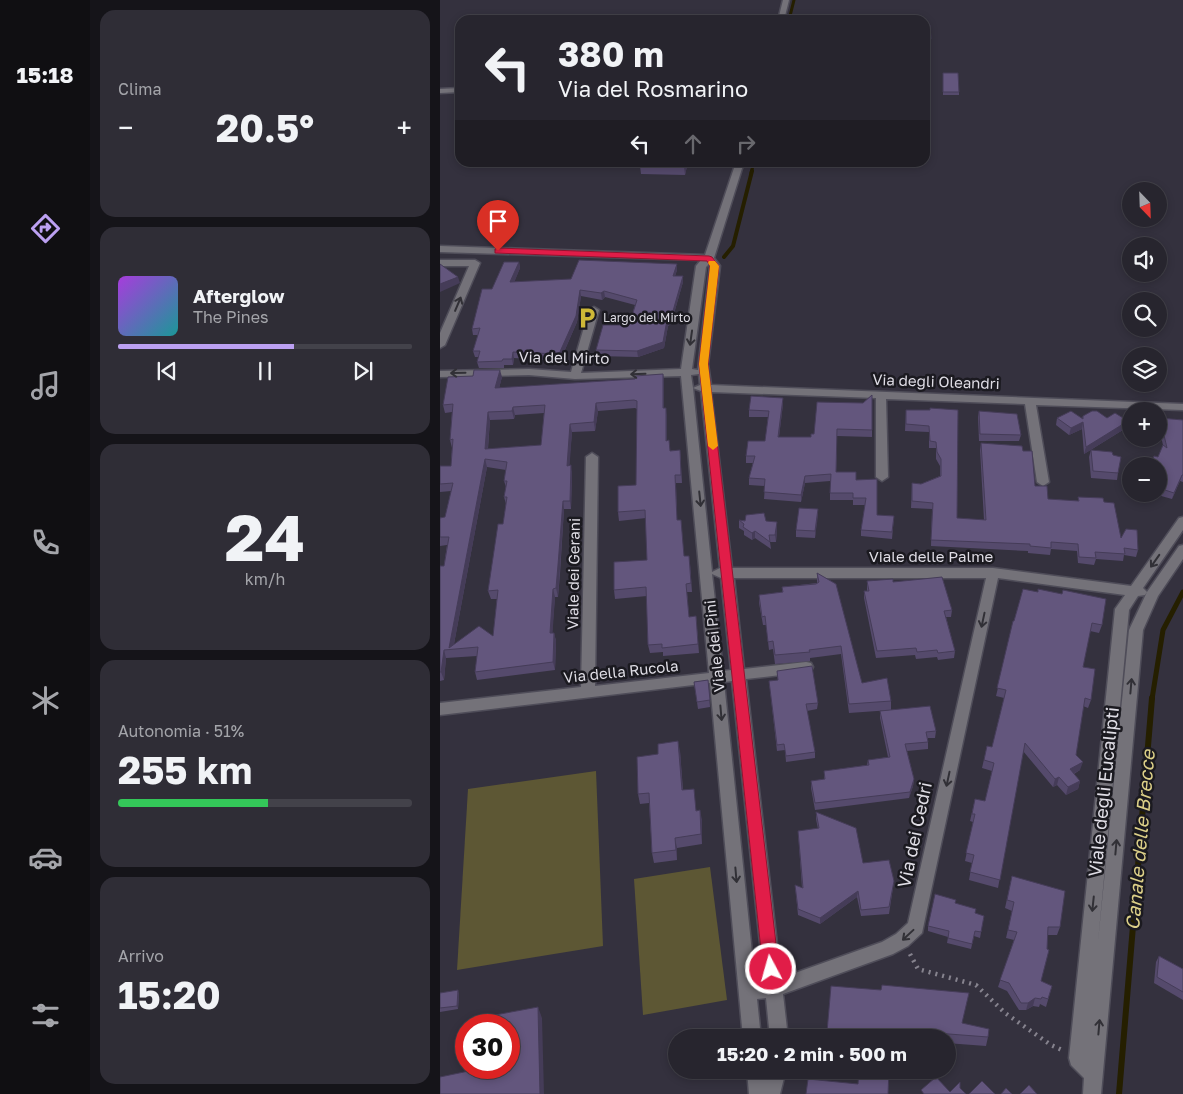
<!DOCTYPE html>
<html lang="it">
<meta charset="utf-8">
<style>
body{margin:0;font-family:"Golos Text",sans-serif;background:#2f2d36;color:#f1f3f6;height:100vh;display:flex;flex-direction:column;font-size:19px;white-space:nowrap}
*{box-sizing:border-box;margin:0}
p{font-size:16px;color:#a4a5aa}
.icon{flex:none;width:28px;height:28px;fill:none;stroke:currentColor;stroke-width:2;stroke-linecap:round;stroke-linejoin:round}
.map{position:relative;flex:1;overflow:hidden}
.details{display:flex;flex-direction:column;gap:10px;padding:10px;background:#151419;width:350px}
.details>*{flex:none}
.hud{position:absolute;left:15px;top:15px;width:475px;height:152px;border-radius:15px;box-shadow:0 2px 8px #0003,0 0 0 1px #43424a;background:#27252e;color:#f1f3f6;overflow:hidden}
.needle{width:32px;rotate:157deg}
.buttons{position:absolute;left:682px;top:182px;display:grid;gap:10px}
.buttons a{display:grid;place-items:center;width:45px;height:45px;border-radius:50%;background:#27252e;box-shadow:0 2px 8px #0003,0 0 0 1px #43424a;font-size:25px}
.speed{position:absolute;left:15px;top:1014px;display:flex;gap:10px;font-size:25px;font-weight:700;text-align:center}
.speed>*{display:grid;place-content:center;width:65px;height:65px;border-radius:50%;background:#27252e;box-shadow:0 2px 8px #0003,0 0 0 1px #43424a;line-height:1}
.speed .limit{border:8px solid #d22;background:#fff;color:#111}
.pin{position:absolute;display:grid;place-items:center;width:42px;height:42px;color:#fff;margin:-51px -21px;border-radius:50% 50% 50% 0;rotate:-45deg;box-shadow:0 0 5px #0007}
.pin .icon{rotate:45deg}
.me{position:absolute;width:55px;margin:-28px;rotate:354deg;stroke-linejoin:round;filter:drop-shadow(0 0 4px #0008)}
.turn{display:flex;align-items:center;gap:18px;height:105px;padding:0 20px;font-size:22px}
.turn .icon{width:65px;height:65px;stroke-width:2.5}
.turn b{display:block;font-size:35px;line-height:42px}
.lanes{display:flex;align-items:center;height:48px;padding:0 20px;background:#0003;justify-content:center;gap:25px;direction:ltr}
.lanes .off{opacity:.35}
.big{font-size:38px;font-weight:700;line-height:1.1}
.details .tile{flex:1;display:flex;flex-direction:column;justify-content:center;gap:8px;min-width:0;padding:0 18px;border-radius:15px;background:#2f2d36}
.details .dial{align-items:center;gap:0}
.dial b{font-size:65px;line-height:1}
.song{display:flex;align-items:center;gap:15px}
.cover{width:60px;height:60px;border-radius:8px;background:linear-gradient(135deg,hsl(280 70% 55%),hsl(180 70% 35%))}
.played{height:5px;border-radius:2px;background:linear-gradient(90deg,#bca0f2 60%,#43424a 60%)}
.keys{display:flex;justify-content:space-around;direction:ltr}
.heat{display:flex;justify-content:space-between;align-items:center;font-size:28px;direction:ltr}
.charge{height:8px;border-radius:4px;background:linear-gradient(90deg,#34c759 51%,#43424a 0)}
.trip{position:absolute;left:228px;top:1029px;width:288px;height:50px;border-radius:25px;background:#27252e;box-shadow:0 2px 8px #0003,0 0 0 1px #43424a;font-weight:700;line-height:50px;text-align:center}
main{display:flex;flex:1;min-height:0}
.dock{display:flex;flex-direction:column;width:90px;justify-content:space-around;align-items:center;background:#100f12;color:#a4a5aa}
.dock .icon{width:35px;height:35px}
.dock .current{color:#bca0f2}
.dock b{font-size:22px;color:#f1f3f6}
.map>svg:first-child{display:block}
</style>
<main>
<nav class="dock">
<b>15:18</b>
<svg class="icon current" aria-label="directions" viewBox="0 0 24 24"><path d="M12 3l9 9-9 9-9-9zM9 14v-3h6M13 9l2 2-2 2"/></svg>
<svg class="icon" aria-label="music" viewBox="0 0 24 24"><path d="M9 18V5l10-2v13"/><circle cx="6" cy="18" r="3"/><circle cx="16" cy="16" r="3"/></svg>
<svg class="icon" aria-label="phone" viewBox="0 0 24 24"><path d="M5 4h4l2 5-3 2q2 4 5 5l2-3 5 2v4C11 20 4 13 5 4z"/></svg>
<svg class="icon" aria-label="climate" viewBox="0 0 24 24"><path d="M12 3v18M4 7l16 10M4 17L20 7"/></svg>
<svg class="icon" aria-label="car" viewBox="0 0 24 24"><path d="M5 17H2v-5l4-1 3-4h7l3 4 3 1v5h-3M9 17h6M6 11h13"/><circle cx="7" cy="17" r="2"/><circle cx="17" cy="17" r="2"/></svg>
<svg class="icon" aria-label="filters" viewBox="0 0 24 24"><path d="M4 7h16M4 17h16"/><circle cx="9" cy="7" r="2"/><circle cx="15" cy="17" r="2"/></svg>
</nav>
<section class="details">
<div class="tile"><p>Clima</p>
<div class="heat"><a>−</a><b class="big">20.5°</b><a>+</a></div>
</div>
<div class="tile">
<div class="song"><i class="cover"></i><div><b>Afterglow</b><p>The Pines</p></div></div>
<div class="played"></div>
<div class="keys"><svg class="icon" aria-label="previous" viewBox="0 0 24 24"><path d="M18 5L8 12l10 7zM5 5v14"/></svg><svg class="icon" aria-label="pause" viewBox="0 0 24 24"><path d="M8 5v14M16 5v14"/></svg><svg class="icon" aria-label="next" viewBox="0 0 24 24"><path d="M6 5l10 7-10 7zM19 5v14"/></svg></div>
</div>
<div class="tile dial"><b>24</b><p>km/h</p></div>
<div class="tile"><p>Autonomia · 51%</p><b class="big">255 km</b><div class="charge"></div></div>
<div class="tile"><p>Arrivo</p><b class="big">15:20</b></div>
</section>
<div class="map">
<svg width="743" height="1094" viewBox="0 0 743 1094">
<rect width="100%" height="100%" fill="#34313e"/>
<!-- green -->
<g fill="#5d5734">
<path d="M156 771 163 946 17 970 28 789Z"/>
<path d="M270 867 287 1000 203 1015 194 879Z"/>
</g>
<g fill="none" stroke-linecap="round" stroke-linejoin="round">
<!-- stream-far3 -->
<g stroke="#251f00" stroke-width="3">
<path d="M349 20 354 0"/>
<path d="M311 173 314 162"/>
</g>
<!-- stream-far2 -->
<path stroke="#251f00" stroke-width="4" d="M284 257 293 246 312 171"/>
<!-- stream-far1 -->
<path stroke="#251f00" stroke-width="5" d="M712 699 723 630 743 592"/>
<!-- stream -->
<path stroke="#251f00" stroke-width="6" d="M679 1094 712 698"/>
<!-- minor casing -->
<g stroke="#4f4d59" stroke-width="3">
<g id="minor">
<path d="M343 0H349L344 20H338Z"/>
<path d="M20 88V92L0 93V89Z"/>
<path d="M296 162H304L274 258 280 266 268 364 271 385 743 404V410L596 405 609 482 603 486 597 482 585 404 446 399 448 477 442 481 436 477V398L271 392 292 568H553L691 586 739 518 743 517V530L703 588 707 592 705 595 698 596 689 610 658 942 689 630 707 592 739 546 743 545V559L718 596 703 630 661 1094H643L644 1078 631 1065 629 1058 675 609 685 595 558 578 482 933 468 946 453 954 343 994 348 1038H330L326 998 317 999 321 1038H303L270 683 0 715V703L141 687 146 457 152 453 158 457 155 686 269 673 241 376 135 379 89 375 0 377V371L89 369 131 372 149 310 154 307 159 310 141 373 241 369 256 266 261 260 0 252V246L265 255ZM269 264 270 266 258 370 252 369 266 267ZM259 374 260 385 253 388 251 375ZM253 388 261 391 280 568 272 572ZM272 574 281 578 291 670 283 671ZM294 578H546L468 923 456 934 442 942 341 978 306 679 366 672 371 671 373 667 371 663 366 662 304 669ZM292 681 324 981 315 982 284 682Z"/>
<path d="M0 260H35L40 263 5 345 0 348V333L29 266H0Z"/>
<path d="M307 1070H325L326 1077 328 1070H346L340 1094H309Z"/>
</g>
</g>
<!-- path -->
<path stroke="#86838e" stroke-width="4.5" stroke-dasharray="2 5" stroke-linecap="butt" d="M470 954 478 969 536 985 565 1013 611 1045 622 1050"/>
<!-- minor -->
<use href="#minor" fill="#747279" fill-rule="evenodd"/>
</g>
<!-- wall -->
<g fill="#554a6c" fill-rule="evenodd">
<path d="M485 25 491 39V43L485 42Z"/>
<path d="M503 76 519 92V95H503Z"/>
<path d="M203 162H248L245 175 201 174 200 166Z"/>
<path d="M79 262 80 268 74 282 131 279 237 270 235 276H243V282L231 324 228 326 224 348 198 357 157 356 156 350 189 325 195 305 165 297 162 300 141 296 137 322 120 361 74 358 73 365H64V368H39L37 362 39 357H35L33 351 38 335H33L32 329 52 289Z"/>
<path d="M223 374 224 382V408L227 416V441L230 451 240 450 242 483H236L237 520 244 556 250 564 252 592H247L249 617 256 616 259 653 223 656V652L210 653 208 645 207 596 175 599 174 590 207 560 206 518 179 521 178 512 196 485 197 409 195 408 158 411 155 431 132 432 129 465 132 473 131 509H124L120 574 118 597H115L112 633H114L116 641 115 670 37 680 35 672 37 656 6 658 4 680 0 681V566H4L7 545 0 546V518L5 517 11 491 0 492V466H11L12 448 10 440 12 412 5 413 3 405 62 377 59 388 195 379ZM104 413 101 445 48 449 50 420 74 419 75 415ZM47 467 66 470 64 481 66 487 64 497 66 504 63 524 48 591 51 599H57L53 636 14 644Z"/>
<path d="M432 395V437L397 436 396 472 416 480 437 515 454 516 452 539 421 536V530L425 505H413V500H390V481L365 483 361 502 324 499 325 486 309 485V478L313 463H306V456L325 441 328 417H309V410L343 398V404L339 437H371L374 434 423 403Z"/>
<path d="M466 410H490L517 518 544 520 540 450 541 443 583 451 595 486 608 499 638 501V497L664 502 681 538 698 550 696 557 684 555 683 561 656 559 654 565 638 563 637 551 611 549 610 555 588 553V551L491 546 492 509 471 508 472 483 481 484 500 476V466L496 459V448H489V432L465 431Z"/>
<path d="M539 411 581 435 579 441H539L538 417Z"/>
<path d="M643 416 667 418 686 428 644 454 642 429 629 435 616 425 617 418 642 419Z"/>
<path d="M720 418 743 420V482L740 481 732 499 714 494H719L718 457 723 445 719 428Z"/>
<path d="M651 450 678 473 677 480 651 478 649 457Z"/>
<path d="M378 509 375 538 356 537V530Z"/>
<path d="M299 520 326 521 337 529 336 542H330L331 549 315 538 312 540 304 535V531L299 528Z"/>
<path d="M377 573 422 683 451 701V710L409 713 401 654 370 658V661L335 664 333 649 329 650 326 625H323L319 603V595L342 592V587L377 583Z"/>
<path d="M427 581 453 582 512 610 511 617H506L515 651 514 658 498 660 497 657 476 659 475 655 436 658 424 598V591H427Z"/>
<path d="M583 589 662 625 659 633 650 631 643 667 651 700 648 708 643 706 636 755 640 770 634 774 640 781 638 789 626 795 617 785 613 787 583 751 558 888 529 880 532 863 525 861 533 822 530 821 535 799 545 801 552 771 542 768 547 746 552 747 564 698 556 696 574 621Z"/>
<path d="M337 671 378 703 377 709 367 711 375 752V758L346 762 345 750 337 751 329 681H338Z"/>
<path d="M268 680 270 707 258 709 254 682Z"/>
<path d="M440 711 496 731 495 738H488V749L467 751 474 779 473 786 469 798 375 810 371 788V781L384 779V771L427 765 428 760 448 757 440 718Z"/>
<path d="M240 751 243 790 257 811 262 820V844L237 848V860L214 863 212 853 209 803 200 804 198 794Z"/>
<path d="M376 812 423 863 454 881 449 914 421 916 417 897 380 924 358 915 355 885 362 888 358 831 378 829 376 819Z"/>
<path d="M572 876 620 927 617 935H608L601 981 612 986 606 1007 600 1004 599 1007 593 1006 586 1010H579L567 991 558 987 574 940 566 938 572 911 565 908Z"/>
<path d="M515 903 535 913 544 916 540 938 534 936 531 949 507 943 508 937 488 931V926Z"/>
<path d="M719 956 743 969V1000L714 983 716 962Z"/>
<path d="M391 986 522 1023 548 1037 546 1046 506 1043V1038H387Z"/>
<path d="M0 993H19L18 1009 0 1012Z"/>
</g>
<!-- shaded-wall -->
<g fill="#453c58">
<path d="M246 162H248L245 175 244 167Z"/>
<path d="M79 262 80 268 72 288 70 282Z"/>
<path d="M237 264V270L233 282V276Z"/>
<path d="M243 276V282L231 324 228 326 224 348 198 357 197 351 227 320Z"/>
<path d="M18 277 20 283 0 292V284Z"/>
<path d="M140 290 141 296 137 322 120 361 119 354Z"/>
<path d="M164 291 165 297 162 300 161 293Z"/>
<path d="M73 352 74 358 73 365 72 359Z"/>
<path d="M60 370 62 377 57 396 55 388Z"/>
<path d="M223 374 224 382V416L223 408Z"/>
<path d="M343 398V404L338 444V437Z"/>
<path d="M156 403 158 411 155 431 154 422Z"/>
<path d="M73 407 75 415 74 419 72 411Z"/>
<path d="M226 408 227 416V449L226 441Z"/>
<path d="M48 412 50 420 47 457 45 449Z"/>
<path d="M688 421 686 428 644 454 646 447Z"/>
<path d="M643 422 642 429 629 435 631 428Z"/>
<path d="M130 424 132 432 129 474 127 466Z"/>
<path d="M45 459 47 467 13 649 9 648Z"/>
<path d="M131 465 132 473 131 509 130 501Z"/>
<path d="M742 475 740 481 732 499 734 493Z"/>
<path d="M365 476V483L361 502V495Z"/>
<path d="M123 501 124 509 118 597 116 588Z"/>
<path d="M378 509V516L375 538V531Z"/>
<path d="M337 522V529L336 542 335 535Z"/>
<path d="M315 531V538L312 540V533Z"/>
<path d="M113 589 115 597 112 641 110 633Z"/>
<path d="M114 633 116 641 115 670 113 662Z"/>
<path d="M4 650 6 658 4 680 1 672Z"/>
<path d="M238 741 240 751 243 800 242 790Z"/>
<path d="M643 762 640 770 627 777 630 769Z"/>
<path d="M619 777 617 785 613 787 615 779Z"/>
<path d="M474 779 473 786 469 798 470 792Z"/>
<path d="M640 781 638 789 626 795 628 787Z"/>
<path d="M260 810 262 820V844L261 834Z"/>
<path d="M235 838 237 848V860L236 850Z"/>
<path d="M418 891 417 897 380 924V918Z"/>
<path d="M18 990 19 993 18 1009 17 1006Z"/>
<path d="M595 998 593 1006 586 1010 588 1003Z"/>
<path d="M98 1007 102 1018 104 1094H100Z"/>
</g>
<!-- building -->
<g fill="#63567d" stroke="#453c58" fill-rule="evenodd">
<path d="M485 25H490L491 39H485Z"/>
<path d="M503 73H518L519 92H503Z"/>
<path d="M203 162H246L244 167 200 166Z"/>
<path d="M139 260 237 264 233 276H243L231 318 227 320 223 342 197 351 156 350 163 325H189L197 300 164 291 161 293 140 290 136 316 119 354 73 352 72 359H63L62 361 37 362 40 351H33L40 328 32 329 42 289H52L64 262H79L70 282 131 279Z"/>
<path d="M0 264 18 277 0 284Z"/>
<path d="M34 370H60L55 388 195 379V376L223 374V408H226V441L229 440 230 451 240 450 241 475H235L237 520H241L244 556H249L251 583 246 584 249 617 256 616 258 644 222 648V644L208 645 206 587 174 590V562L207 560 205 510 178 512V486L196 485 197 401 194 400 156 403 154 422 130 424 127 466 131 465 130 501H123L118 565 116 588 113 589 110 633H114L113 662 35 672 38 647 4 650 1 672H0V566H4L9 537H0V518L5 517 13 483 0 484V466H11L13 439 10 440 13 404 3 405 8 377 33 376ZM105 405 101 445 45 449 48 412 72 411 73 407ZM45 459 67 462 64 481H67L64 497H67L63 524H58L48 591 58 590 53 636 39 626 9 648Z"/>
<path d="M432 395V430L397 429 396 472H416V480L437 479V515L454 516 452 532 421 530 426 498H413V493H390L391 474 365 476 361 495 324 492 325 479 309 478 315 456H306L308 441H325L329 411 309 410 311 396 343 398 338 437H371V434H374L377 402 423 403Z"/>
<path d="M490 408 518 410 517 518 546 520 541 443 582 446 583 451H592L595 486H607L608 499 639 501 638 497 663 498 664 502 674 503 681 538 686 529 697 530 698 550 684 548 685 554 655 552 656 558 639 557 638 544 611 542V548L590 546V544L491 540 493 503 472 501V483L481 484 501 476V459L497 452 496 442 490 441 489 426 466 424V410H490Z"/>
<path d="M539 411 577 414 581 435 540 434Z"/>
<path d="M631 411 643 419V416L652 411H657L667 418 675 413 688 421 646 447 643 422 631 428 617 418Z"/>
<path d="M720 418 743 420V475H742L734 493 719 488V466H710L714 456 718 457 723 445 727 448Z"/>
<path d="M651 450 672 452 673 455 681 457 678 473 653 471Z"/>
<path d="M359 508 378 509 375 531 356 530Z"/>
<path d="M324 513 326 521 337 522 335 535H329L330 542 315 531 312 533 303 527 304 524 299 520 305 521 306 515Z"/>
<path d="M377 573 396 584 422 683 447 678 451 701 409 704 401 646 369 650 370 652 335 655 333 641 328 642 325 616 322 617 319 595 343 592 342 587 376 584 379 582Z"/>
<path d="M502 577 512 610 504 611 515 651 498 653 497 650 477 652 476 648 437 651 424 591H429L427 581 453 579V582Z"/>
<path d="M583 589 598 592V589L622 594 623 590 666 599 662 625 652 623 643 667 655 669 651 700 645 698 636 755 643 762 630 769 640 781 628 787 619 777 615 779 585 743 560 880 530 872 534 855 526 853 535 814H532L535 799 545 801 554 763 544 760 547 746 552 747 566 690 557 688 573 621H574Z"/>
<path d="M372 666 378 703 366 704 375 752 346 756 344 744 337 745 329 681 338 680 337 671Z"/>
<path d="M268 680 270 700 257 702 254 682Z"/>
<path d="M490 706 496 731 486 732 488 742 465 744 474 779 470 792 375 803 371 781 385 779 384 771 429 765 428 760 450 757 440 711Z"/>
<path d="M238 741 242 790 254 789 256 811 260 810 261 834 235 838 236 850 212 853 209 793 198 794 197 757 218 754V744Z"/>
<path d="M376 812 416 828 423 863 449 860 454 881 449 907 421 910 418 891 380 918 358 909 355 885 363 888 358 831 379 828Z"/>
<path d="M572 876 625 891 620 927H608L607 949 609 950 601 981 612 986 608 999 602 997 601 999 595 998 588 1003H581L569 983 560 980 577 932 568 930 574 902 567 900Z"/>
<path d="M495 894 516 900 515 903 536 909 535 913 544 916 541 932 535 931 532 944 508 938 509 931 488 926Z"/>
<path d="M719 956 743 969V992L717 977Z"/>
<path d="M442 985 529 993 522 1023 549 1029 548 1037 470 1031V1036L406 1029V1034L387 1032 391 986 441 990Z"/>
<path d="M18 990 17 1006 0 1008V993Z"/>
<path d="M98 1007 100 1094H0V1077L43 1068H69V1025H44V1017Z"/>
<path d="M419 1070H449L448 1094H366L368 1079 418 1084Z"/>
<path d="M496 1077 510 1092 520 1082V1088L526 1094H484L481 1090Z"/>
<path d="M542 1081 555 1094H529Z"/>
<path d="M589 1085 597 1094H580Z"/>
<path d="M566 1088 572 1094H561Z"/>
</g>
<!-- one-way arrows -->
<defs><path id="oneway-shaft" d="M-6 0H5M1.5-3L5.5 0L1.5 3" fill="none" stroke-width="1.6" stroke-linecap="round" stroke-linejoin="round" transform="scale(1.25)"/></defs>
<g stroke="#313036">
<use href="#oneway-shaft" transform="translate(18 304) rotate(-67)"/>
<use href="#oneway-shaft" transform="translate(251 338) rotate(98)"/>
<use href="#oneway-shaft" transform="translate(18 373) rotate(179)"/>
<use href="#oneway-shaft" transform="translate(198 374) rotate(178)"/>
<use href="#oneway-shaft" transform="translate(260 499) rotate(84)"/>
<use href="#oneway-shaft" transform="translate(715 561) rotate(125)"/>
<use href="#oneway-shaft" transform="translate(543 620) rotate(102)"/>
<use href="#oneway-shaft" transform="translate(691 686) rotate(-85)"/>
<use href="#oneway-shaft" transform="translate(281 713) rotate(85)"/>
<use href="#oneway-shaft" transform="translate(508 779) rotate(102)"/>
<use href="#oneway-shaft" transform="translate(676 847) rotate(-85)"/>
<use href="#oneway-shaft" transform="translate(296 875) rotate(85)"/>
<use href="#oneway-shaft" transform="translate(653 904) rotate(96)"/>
<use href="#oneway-shaft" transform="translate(468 935) rotate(137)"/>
<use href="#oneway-shaft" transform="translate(659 1027) rotate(-85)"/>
</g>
<!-- route -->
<path fill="#e11d48" stroke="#92132f" d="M58 248 269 256 272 257 279 266 268 364 339 969 336 975 331 977 325 975 323 969 259 364 270 266 267 261 55 253V249Z"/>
<!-- slow -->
<path fill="#f59e0b" d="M269 261H275L279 266 268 364 278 446 273 450 268 446 259 364 270 266 268 263Z"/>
<!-- icons -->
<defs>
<g id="parking-bare" transform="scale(1.725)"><path d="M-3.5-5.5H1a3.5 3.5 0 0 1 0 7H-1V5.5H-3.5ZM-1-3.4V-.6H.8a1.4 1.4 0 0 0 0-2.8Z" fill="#ceb837" stroke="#1b1a20" stroke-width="2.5" paint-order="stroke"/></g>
</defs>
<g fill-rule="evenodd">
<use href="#parking-bare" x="147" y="318"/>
</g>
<g text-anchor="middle" stroke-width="5" stroke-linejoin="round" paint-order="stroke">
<!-- far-poi labels -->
<g font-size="12" fill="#dfdde5" stroke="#1b1a20" text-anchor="start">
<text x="163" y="322">Largo del Mirto</text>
</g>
<!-- street labels -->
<g font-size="15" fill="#dfdde5" stroke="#1b1a20">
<text transform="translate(124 358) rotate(1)" y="5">Via del Mirto</text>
<text transform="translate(496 382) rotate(2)" y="5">Via degli Oleandri</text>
<text x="491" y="562">Viale delle Palme</text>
<text transform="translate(134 574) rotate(-89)" y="5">Viale dei Gerani</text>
<text transform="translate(275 646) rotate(-96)" y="5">Viale dei Pini</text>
<text transform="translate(181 672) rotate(-6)" y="5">Via della Rucola</text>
</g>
<!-- near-street labels -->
<g font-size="18" fill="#dfdde5" stroke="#1b1a20">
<text transform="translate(664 792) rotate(-84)" y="6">Viale degli Eucalipti</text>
<text transform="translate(475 835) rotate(-78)" y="6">Via dei Cedri</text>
</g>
<!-- near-water labels -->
<g font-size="19" font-style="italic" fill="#ddd088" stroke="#1b1a20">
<text transform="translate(700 840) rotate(-85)" y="7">Canale delle Brecce</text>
</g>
</g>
</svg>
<div class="buttons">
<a><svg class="needle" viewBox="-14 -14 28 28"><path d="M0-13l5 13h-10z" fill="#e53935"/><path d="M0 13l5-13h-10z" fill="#a4a5aa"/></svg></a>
<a><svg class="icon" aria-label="sound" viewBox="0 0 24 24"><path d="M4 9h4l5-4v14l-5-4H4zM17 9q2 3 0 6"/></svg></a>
<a><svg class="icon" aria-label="search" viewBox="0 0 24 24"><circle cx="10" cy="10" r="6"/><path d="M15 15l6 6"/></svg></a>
<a><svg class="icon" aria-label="layers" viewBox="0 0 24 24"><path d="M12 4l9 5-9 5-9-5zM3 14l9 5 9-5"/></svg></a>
<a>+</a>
<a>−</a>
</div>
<div class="speed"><div class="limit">30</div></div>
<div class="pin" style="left:58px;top:251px;background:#d93025"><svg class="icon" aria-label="arrive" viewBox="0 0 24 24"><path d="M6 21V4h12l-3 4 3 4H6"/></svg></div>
<svg class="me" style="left:331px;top:969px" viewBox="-20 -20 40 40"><circle r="17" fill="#e11d48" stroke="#fff" stroke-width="3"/><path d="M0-11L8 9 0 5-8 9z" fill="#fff"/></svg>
<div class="trip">15:20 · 2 min · 500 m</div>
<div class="hud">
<div class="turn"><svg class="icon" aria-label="left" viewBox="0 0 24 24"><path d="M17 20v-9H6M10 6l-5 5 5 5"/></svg><div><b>380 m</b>Via del Rosmarino</div></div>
<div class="lanes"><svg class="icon" aria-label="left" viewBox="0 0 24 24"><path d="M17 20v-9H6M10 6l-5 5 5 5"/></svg><svg class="icon off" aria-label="ahead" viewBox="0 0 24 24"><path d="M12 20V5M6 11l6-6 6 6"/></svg><svg class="icon off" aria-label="right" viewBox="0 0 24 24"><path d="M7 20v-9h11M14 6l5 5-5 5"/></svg></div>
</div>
</div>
</main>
